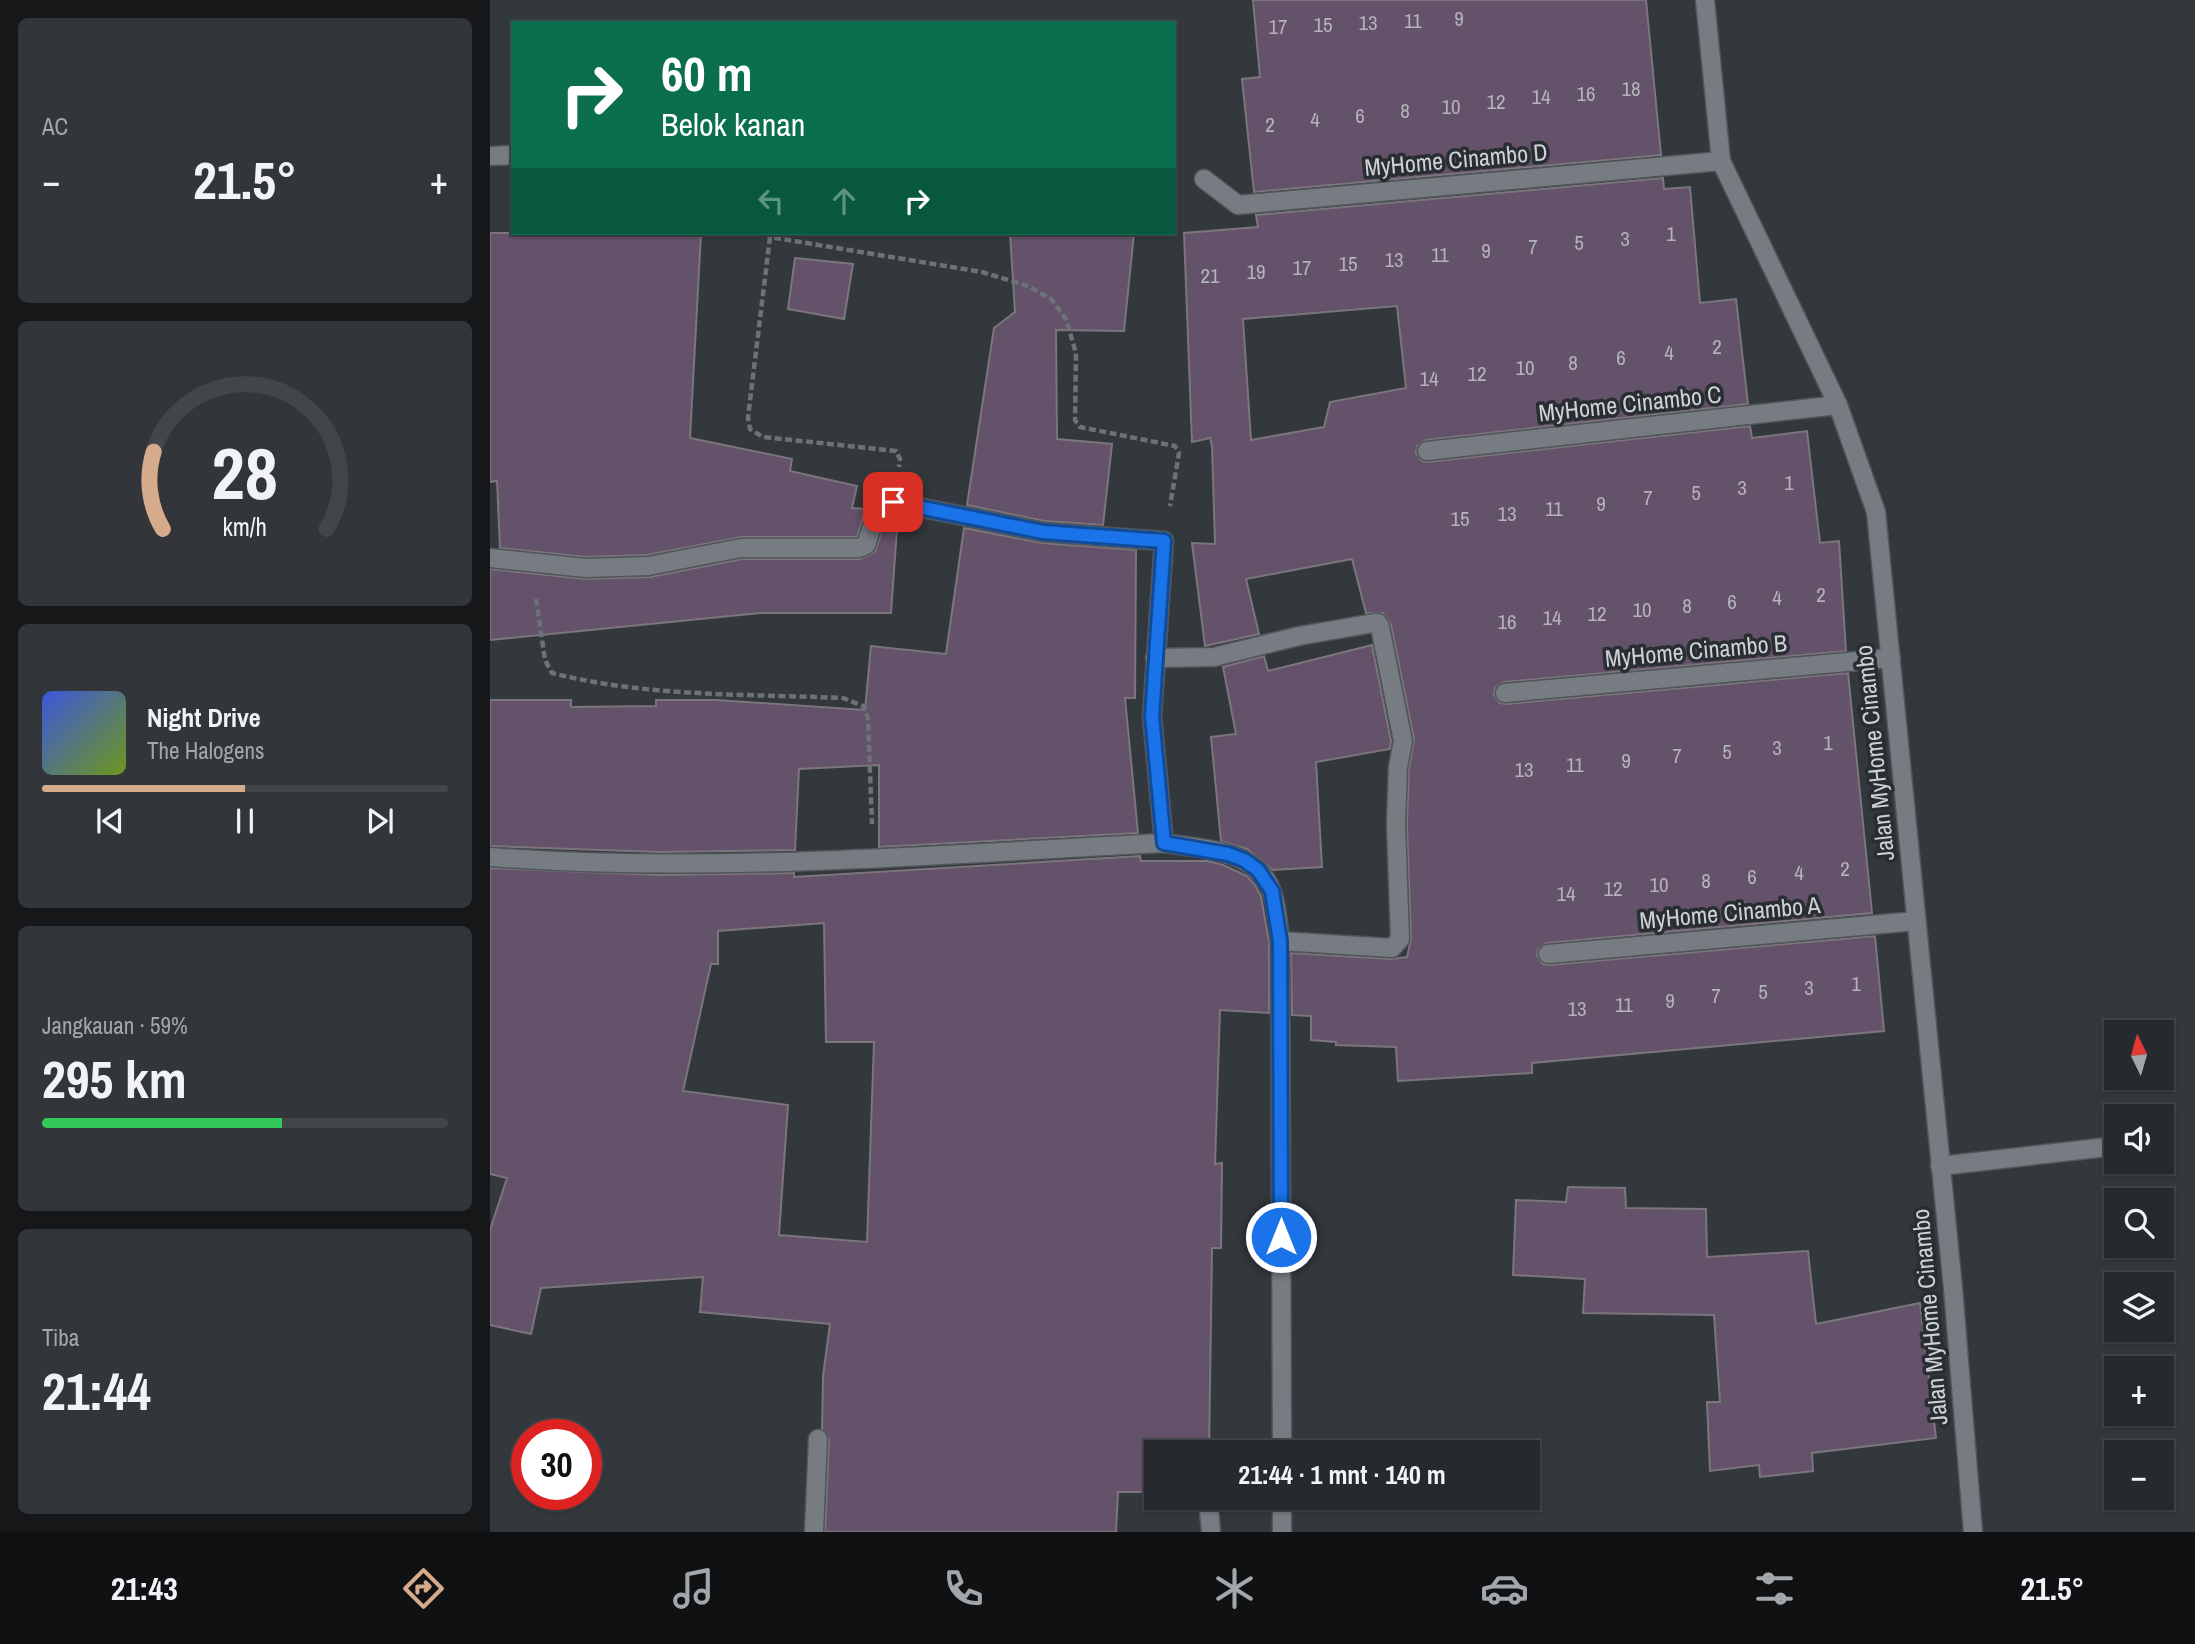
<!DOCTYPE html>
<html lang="id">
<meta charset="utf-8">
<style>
body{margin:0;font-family:"Archivo Narrow",sans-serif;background:#32363a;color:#f1f3f6;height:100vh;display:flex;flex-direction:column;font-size:26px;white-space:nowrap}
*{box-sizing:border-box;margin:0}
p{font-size:23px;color:#a4a7aa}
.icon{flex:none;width:38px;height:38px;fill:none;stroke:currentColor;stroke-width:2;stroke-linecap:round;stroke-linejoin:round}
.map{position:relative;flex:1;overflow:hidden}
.drawer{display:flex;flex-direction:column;gap:18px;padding:18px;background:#151719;width:490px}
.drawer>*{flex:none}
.hud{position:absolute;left:21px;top:21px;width:665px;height:214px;border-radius:0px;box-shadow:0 2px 5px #0004,0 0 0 2px #42464a;background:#0b6e4f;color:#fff;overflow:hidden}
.needle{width:46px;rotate:355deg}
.tools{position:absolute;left:1614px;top:1020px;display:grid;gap:14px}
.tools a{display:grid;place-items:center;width:70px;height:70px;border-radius:0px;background:#262a2e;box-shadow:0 2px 5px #0004,0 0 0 2px #42464a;font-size:35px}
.speed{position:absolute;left:21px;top:1419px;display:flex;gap:14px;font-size:35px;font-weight:700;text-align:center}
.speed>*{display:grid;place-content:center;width:91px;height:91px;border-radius:50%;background:#262a2e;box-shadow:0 2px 5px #0004,0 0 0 2px #42464a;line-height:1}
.speed .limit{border:10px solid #d22;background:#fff;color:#111}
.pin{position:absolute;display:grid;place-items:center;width:60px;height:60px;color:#fff;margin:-30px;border-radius:14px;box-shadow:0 4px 10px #0006}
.me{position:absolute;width:77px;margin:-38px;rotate:0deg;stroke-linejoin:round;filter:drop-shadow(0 0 5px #0008)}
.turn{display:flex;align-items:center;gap:24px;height:147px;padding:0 35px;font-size:32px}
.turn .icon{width:91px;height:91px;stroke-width:2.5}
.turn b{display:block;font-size:49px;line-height:60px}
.lanes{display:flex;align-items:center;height:66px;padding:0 35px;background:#0003;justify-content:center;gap:35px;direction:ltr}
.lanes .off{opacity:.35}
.big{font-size:52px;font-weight:800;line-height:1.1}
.drawer .card{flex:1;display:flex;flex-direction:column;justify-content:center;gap:10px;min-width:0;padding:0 24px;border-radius:10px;background:#32363a}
.drawer .dial{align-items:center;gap:0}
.dial svg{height:182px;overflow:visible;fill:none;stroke:#42464a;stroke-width:7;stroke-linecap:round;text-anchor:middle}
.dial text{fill:#f1f3f6;stroke:none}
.song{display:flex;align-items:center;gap:21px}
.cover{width:84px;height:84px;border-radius:10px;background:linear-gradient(135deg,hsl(230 70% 55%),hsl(80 70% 35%))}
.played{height:7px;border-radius:4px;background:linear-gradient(90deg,#d6ab8b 50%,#42464a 50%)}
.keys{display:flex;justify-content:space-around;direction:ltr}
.heat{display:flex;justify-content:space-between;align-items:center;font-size:38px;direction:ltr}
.charge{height:10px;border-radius:5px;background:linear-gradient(90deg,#34c759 59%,#42464a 0)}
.trip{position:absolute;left:654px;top:1440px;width:396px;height:70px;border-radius:0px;background:#262a2e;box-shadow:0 2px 5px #0004,0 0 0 2px #42464a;font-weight:800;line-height:70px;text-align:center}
.dock{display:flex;height:112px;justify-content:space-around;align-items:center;background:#0f1112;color:#a4a7aa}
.dock .icon{width:49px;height:49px}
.dock .selected{color:#d6ab8b}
.dock b{font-size:32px;color:#f1f3f6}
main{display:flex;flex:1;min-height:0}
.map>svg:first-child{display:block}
</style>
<main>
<section class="drawer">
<div class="card"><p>AC</p>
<div class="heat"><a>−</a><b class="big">21.5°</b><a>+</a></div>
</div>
<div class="card dial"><svg viewBox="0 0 100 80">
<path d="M14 69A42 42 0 1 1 86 69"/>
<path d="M14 69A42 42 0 0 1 10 35" stroke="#d6ab8b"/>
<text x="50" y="56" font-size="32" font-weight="700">28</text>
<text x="50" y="72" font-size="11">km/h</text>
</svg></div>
<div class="card">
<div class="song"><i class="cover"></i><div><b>Night Drive</b><p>The Halogens</p></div></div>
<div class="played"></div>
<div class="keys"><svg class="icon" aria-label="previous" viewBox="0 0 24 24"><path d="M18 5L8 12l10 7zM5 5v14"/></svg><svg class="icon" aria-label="pause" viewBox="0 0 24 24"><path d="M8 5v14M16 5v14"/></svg><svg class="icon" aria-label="next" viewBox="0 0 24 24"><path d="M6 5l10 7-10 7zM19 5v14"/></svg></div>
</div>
<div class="card"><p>Jangkauan · 59%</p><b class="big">295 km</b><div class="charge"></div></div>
<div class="card"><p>Tiba</p><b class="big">21:44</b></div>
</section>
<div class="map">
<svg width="1705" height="1532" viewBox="0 0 1705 1532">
<rect width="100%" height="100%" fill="#33383d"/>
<!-- building -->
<g fill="#64516a" stroke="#7b767c" stroke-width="2" fill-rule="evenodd">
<path d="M763 0H1156L1171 155 764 192 752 79 770 77Z"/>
<path d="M1173 178 1174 189 1200 187 1210 303 1246 299 1258 404 936 440 927 446 926 453 932 461 938 462 1260 426 1262 438 1317 431 1330 543 1349 541 1356 651 1014 682 1005 688 1004 695 1010 703 1016 704 1358 673 1382 913 1057 943 1048 949 1047 956 1053 964 1059 965 1385 936 1394 1031 1042 1063V1073L908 1081 906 1047 846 1045V1042L821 1040V1016L802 1015 801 953 901 959 917 957 921 939 917 824 919 768 924 739 901 625 893 613H876L862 559 756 579 769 634 715 646 702 543 725 544 722 446 720 438 702 442 694 233 768 227 766 215ZM907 306 916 388 840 402 834 427 761 440 753 319Z"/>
<path d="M0 233H211L200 438 302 459 300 471 367 486 362 508 376 509 367 537H251L157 555 96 557 10 548 7 481 0 482Z"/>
<path d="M520 233H644L634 331 566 330 567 439 622 444 613 525 555 521 477 505 504 328 525 312Z"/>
<path d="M305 258 363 264 354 319 298 309Z"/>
<path d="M405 514 408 515 401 613H270L0 640V569L96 579 160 577 252 559H370L385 552 396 519Z"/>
<path d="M474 528 552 543 646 550 645 698H635L648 833 389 847V765L309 769 305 850 169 852 0 846V700H81V707L166 706V700H227L375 710 381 646 456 654Z"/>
<path d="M882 645 901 741 900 749 826 762 832 867 783 870 757 849 731 841 721 737 746 734 733 667 774 656 778 671Z"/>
<path d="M650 856 651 861H718L733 865 757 876 765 885 771 896 779 942V1013L730 1010 725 1164 732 1163 731 1248H722L719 1452H667V1492H628L626 1532H335L339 1439 332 1429 333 1376 340 1324 210 1312 213 1277 51 1288 41 1334 0 1325V1230L17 1178 0 1174V868L169 875 304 873V877ZM334 923 336 1042H384L377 1242 289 1235 298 1105 193 1091 221 964H228V931Z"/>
<path d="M1078 1187 1135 1188 1136 1208 1216 1209 1217 1257 1318 1251 1326 1324 1430 1303 1446 1438 1322 1453 1323 1471 1270 1477 1269 1465 1220 1471 1217 1402H1230L1224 1315 1093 1313 1095 1279 1023 1275 1026 1200 1076 1202Z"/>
</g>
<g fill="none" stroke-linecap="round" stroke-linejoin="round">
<!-- lane casing -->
<g stroke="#505559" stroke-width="21">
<g id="lane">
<path d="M1450 1166 1626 1146"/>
<path d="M718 1498 721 1532"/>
</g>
</g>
<!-- street casing -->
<g stroke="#505559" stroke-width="21">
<g id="street">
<path d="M1215 0 1231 161 1348 405 1386 512 1463 1288 1483 1532"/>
<path d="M0 156 23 155"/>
<path d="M714 179 748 205 1231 161"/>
<path d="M937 451 1348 405"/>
<path d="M0 558 96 568 158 566 251 548H369L376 545 387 511 403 502 553 532 674 541 662 716 674 843"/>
<path d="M665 658 724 657 809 636 884 623H888L890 627 913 741 908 767 906 824 910 939 902 948 790 941"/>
<path d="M1015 693 1401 658"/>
<path d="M0 857C225 874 450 854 674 843 712 849 767 849 782 892 787 907 788 925 790 941L792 1452"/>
<path d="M1058 954 1426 921"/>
<path d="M792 1498V1532"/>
<path d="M324 1532 328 1439"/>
</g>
</g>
<!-- path -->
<g stroke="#6d7276" stroke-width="4.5" stroke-dasharray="7 3.5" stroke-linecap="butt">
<path d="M275 233 280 237 492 272 538 286 561 299 576 319 586 353 585 420 590 427 685 446 689 453 680 506"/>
<path d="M280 237 258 417 260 429 273 437 406 451 410 459 409 467"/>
<path d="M46 599 55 660 62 673C156 697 257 694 353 698L373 706 378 718 382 824"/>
</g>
<!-- lane -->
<use href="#lane" stroke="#767c82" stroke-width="18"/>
<!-- street -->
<use href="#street" stroke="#767c82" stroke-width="18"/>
</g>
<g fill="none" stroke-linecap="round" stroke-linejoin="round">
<!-- route casing -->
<g stroke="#114b97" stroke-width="18">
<path id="route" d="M403 502 553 532 674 541 662 716 674 843 738 854 754 860 768 870 782 891 790 941 791 1237"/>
</g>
<!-- route -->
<use href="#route" stroke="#1a73e8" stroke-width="12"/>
</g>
<g text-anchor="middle" stroke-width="7" stroke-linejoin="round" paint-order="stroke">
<!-- number labels -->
<g font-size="21" fill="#b4b2ba">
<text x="969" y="26">9</text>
<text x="923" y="28">11</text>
<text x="878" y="30">13</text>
<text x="833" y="32">15</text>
<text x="788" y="34">17</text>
<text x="1141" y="96">18</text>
<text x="1096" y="101">16</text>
<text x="1051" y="104">14</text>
<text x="1006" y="109">12</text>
<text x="961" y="114">10</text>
<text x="915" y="118">8</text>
<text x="870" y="123">6</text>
<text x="825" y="127">4</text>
<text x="780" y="132">2</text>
<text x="1181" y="241">1</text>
<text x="1135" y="246">3</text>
<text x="1089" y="250">5</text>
<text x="1043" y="254">7</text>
<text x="996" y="258">9</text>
<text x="950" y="262">11</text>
<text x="904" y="267">13</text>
<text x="858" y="271">15</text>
<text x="812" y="275">17</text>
<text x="766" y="279">19</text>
<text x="720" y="283">21</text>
<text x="1227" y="354">2</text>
<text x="1179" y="360">4</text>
<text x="1131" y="365">6</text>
<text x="1083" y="370">8</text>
<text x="1035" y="375">10</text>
<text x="987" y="381">12</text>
<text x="939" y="386">14</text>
<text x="1299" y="490">1</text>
<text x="1252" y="495">3</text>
<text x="1206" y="500">5</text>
<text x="1158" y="505">7</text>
<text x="1111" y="511">9</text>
<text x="1064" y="516">11</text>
<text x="1017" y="521">13</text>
<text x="970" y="526">15</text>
<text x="1331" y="602">2</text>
<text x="1287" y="605">4</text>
<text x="1242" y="609">6</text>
<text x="1197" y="613">8</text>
<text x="1152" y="617">10</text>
<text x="1107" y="621">12</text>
<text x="1062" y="625">14</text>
<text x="1017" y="629">16</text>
<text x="1338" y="750">1</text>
<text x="1287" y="755">3</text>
<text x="1237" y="759">5</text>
<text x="1187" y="763">7</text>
<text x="1136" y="768">9</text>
<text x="1085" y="772">11</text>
<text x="1034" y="777">13</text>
<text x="1355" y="876">2</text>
<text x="1309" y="880">4</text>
<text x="1262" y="884">6</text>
<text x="1216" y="888">8</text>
<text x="1169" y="892">10</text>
<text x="1123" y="896">12</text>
<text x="1076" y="901">14</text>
<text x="1366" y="991">1</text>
<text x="1319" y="995">3</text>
<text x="1273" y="999">5</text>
<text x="1226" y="1003">7</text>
<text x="1180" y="1008">9</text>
<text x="1134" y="1012">11</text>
<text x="1087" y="1016">13</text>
</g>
<!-- street labels -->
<g font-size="24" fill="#cfd2d5" stroke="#292e33">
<text transform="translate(966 160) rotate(-5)" y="8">MyHome Cinambo D</text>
<text transform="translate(1140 404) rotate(-6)" y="8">MyHome Cinambo C</text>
<text transform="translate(1206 651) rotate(-5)" y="8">MyHome Cinambo B</text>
<text transform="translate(1385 753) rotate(-96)" y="8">Jalan MyHome Cinambo</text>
<text transform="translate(1240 913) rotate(-5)" y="8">MyHome Cinambo A</text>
<text transform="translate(1440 1317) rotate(-95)" y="8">Jalan MyHome Cinambo</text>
</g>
</g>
</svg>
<div class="tools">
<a><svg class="needle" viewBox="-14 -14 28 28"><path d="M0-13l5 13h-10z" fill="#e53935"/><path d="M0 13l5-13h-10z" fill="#a4a7aa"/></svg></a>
<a><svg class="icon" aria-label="sound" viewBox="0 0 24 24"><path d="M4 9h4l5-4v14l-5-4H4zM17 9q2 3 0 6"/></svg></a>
<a><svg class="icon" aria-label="search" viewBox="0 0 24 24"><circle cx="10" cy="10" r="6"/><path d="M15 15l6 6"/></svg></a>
<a><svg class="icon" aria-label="layers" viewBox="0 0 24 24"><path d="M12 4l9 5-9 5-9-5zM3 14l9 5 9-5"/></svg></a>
<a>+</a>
<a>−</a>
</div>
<div class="speed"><div class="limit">30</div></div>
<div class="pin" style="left:403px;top:502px;background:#d93025"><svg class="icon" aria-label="arrive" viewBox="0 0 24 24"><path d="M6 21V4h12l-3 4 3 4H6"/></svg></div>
<svg class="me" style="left:791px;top:1237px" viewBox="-20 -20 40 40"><circle r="17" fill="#1a73e8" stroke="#fff" stroke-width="3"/><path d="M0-11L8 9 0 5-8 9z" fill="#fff"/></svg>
<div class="trip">21:44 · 1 mnt · 140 m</div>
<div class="hud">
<div class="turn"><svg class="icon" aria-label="right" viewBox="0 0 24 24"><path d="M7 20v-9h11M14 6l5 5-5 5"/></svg><div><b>60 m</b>Belok kanan</div></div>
<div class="lanes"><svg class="icon off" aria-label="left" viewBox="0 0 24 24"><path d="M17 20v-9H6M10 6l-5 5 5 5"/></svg><svg class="icon off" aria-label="ahead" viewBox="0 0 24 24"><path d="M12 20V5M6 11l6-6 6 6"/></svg><svg class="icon" aria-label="right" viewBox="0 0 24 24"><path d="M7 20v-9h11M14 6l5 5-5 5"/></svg></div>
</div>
</div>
</main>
<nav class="dock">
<b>21:43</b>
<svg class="icon selected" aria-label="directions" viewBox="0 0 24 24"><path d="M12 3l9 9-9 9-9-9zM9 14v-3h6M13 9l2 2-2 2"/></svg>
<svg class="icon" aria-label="music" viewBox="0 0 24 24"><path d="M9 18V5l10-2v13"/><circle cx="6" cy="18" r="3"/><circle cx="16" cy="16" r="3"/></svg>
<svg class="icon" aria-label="phone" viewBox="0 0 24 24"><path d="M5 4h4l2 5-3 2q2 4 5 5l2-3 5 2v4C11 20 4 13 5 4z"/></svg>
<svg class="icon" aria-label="climate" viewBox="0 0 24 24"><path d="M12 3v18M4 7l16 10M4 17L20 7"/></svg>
<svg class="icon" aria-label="car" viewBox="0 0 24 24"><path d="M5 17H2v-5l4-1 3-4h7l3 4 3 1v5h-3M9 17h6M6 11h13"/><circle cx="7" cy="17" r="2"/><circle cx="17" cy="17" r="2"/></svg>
<svg class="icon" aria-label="filters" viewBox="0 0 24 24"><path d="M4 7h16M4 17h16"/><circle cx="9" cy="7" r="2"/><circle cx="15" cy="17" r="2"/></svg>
<b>21.5°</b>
</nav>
